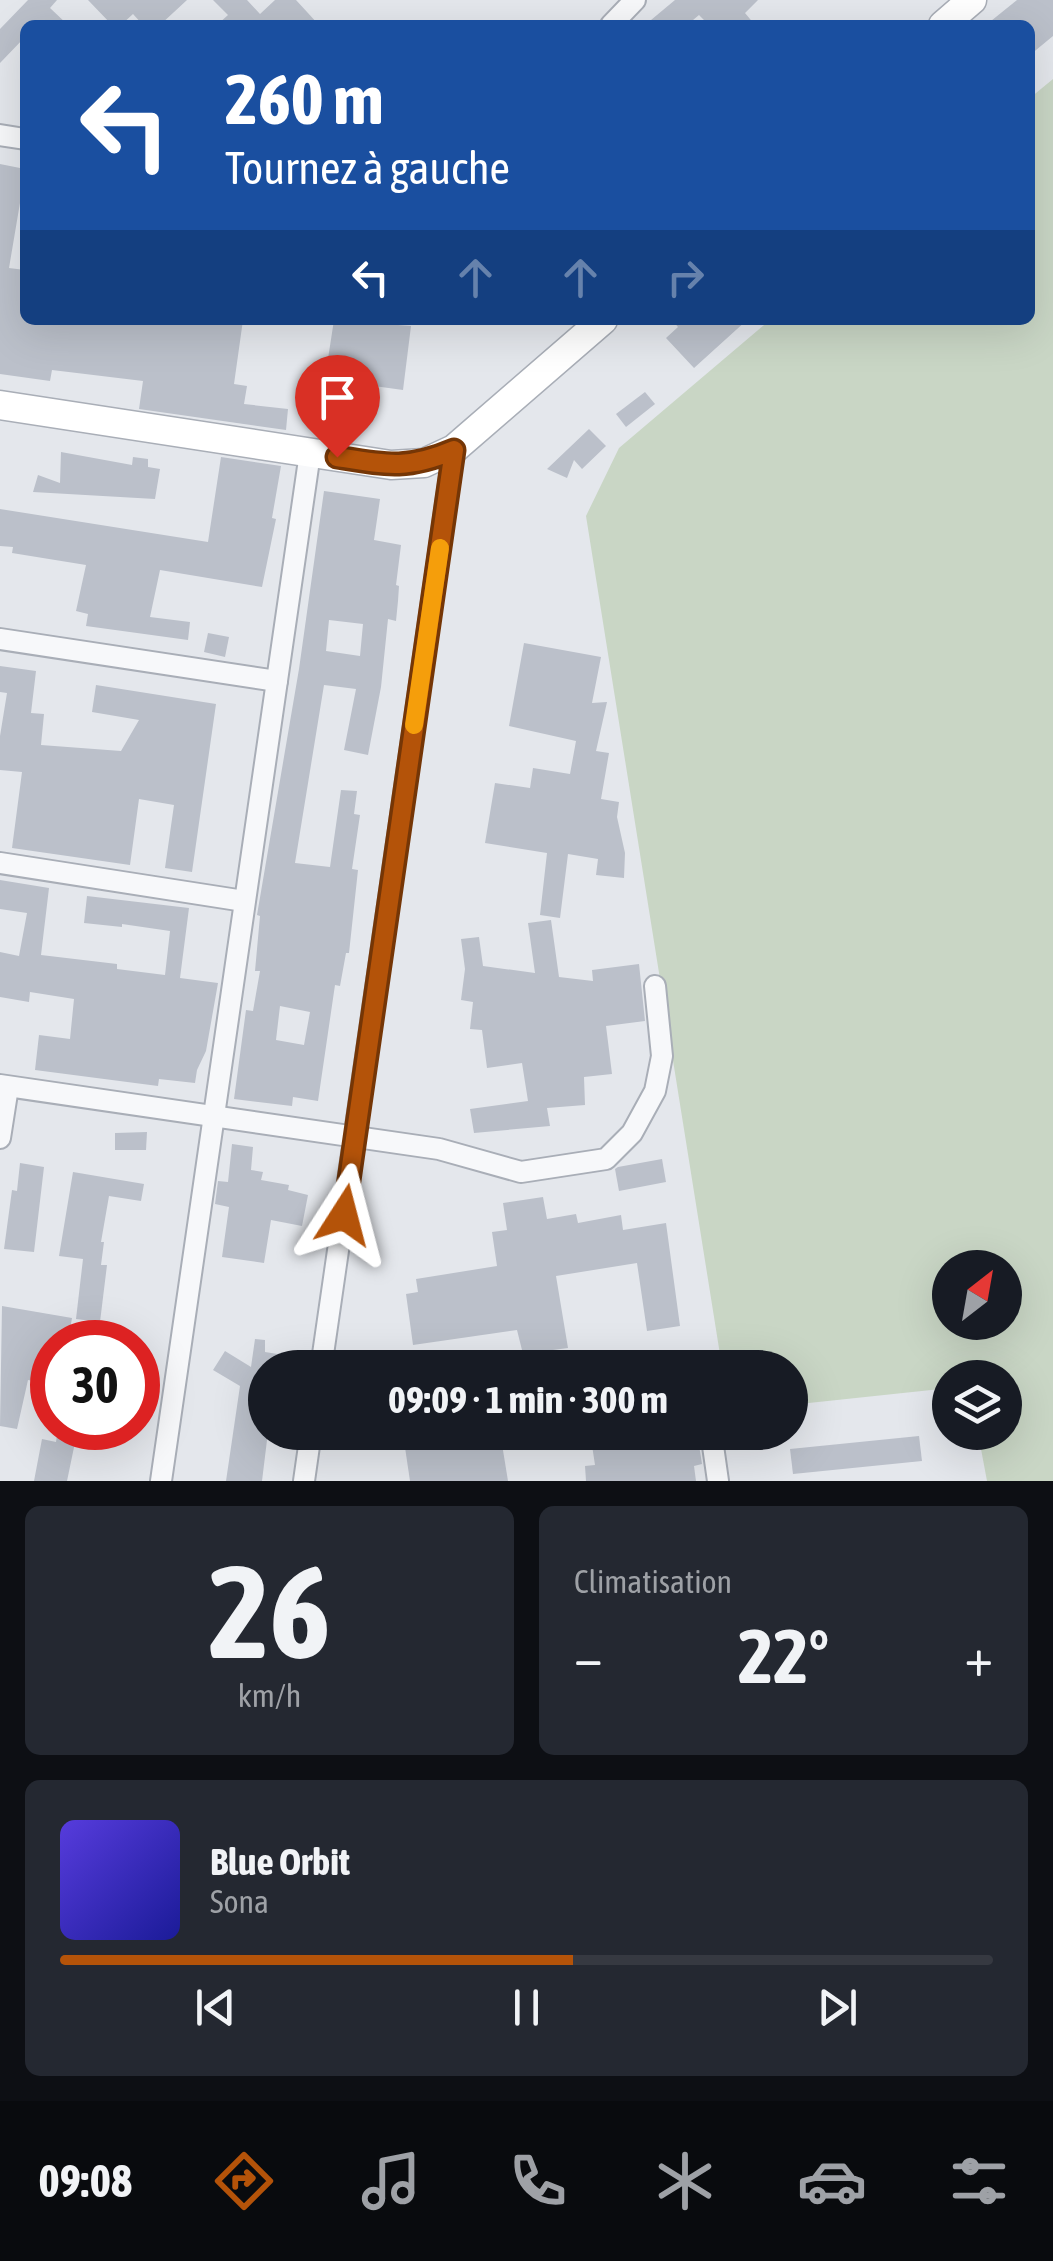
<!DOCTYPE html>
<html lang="fr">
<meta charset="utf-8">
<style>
body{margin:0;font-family:"Asap Condensed",sans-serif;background:#242831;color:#f1f3f6;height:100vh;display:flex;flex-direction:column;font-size:38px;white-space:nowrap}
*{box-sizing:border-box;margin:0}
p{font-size:32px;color:#9ea1a6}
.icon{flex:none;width:55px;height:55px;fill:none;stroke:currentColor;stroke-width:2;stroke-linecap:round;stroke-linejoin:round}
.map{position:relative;height:1481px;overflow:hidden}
.sheet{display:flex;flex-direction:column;gap:25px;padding:25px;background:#0d0f14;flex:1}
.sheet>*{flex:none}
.top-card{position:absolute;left:20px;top:20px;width:1015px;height:305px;border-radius:15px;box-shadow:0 10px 40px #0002;background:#1a4fa0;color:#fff;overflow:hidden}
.needle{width:65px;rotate:31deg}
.controls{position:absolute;left:932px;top:1250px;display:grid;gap:20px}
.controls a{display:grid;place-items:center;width:90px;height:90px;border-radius:50%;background:#171b24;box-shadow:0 10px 40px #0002;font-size:50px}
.speed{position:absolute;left:30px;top:1320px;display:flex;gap:20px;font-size:50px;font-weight:700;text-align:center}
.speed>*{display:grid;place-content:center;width:130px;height:130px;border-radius:50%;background:#171b24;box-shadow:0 10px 40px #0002;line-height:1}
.speed .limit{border:15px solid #d22;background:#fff;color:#111}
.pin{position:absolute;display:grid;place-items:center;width:85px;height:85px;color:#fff;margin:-102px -42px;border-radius:50% 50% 50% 0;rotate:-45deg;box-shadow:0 0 10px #0007}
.pin .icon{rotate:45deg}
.me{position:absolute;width:110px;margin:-55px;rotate:9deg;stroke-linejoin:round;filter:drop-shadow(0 0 8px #0008)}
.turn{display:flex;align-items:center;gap:35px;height:210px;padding:0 40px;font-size:45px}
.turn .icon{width:130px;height:130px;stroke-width:2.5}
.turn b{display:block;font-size:70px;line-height:85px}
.lanes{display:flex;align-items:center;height:95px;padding:0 40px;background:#0003;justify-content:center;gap:50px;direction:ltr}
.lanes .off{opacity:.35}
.big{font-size:75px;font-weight:700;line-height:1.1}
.sheet .tile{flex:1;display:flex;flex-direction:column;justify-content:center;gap:15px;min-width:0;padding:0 35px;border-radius:15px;background:#242831}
.sheet .dial{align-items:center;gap:0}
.dial b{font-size:130px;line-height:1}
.song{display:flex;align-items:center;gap:30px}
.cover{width:120px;height:120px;border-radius:15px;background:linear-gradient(135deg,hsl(250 70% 55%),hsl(240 70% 35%))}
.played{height:10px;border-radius:5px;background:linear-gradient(90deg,#b45309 55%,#363941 55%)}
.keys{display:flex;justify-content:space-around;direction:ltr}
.heat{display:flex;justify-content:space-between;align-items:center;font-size:55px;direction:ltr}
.sheet .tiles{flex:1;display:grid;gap:25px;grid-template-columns:1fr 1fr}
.tile:last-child{grid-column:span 2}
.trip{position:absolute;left:248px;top:1350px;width:560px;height:100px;border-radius:50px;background:#171b24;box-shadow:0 10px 40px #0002;font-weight:700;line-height:100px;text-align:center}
.dock{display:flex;height:160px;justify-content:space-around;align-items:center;background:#090b0e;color:#9ea1a6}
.dock .icon{width:70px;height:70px}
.dock .active{color:#b45309}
.dock b{font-size:45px;color:#f1f3f6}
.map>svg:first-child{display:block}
</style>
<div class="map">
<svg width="1053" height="1481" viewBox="0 0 1053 1481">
<rect width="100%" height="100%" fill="#e4e7ec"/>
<!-- green -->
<path fill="#c9d6c5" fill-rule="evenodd" d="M1053 79V1481H987L978 1433 1005 1432V1378H950V1388L790 1405V1368L722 1367 586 516 619 448 770 320H1030V98ZM950 1268H1005V1322H950Z"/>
<!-- building -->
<g fill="#bbc0ca" fill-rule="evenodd">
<path d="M28 0H57L50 8 68 25H25V37L0 63V29Z"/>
<path d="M88 0H187L160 25H143L133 14 121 25H112Z"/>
<path d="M213 0H247L260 14 275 0H296L319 25H217L228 15Z"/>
<path d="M675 0H758L745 13 755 25H709L699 15 687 25H645Z"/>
<path d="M1017 0H1053V36L1030 55V25H986Z"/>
<path d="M0 164 25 169V198L21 197 9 268 25 270V320H243L234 384 247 386 244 404 288 409 286 430 139 409 143 381 52 370 50 381 0 374Z"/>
<path d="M334 320 411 326 403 390 345 382 338 426 318 423Z"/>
<path d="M672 320H747L694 368 666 338 678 327Z"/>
<path d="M645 392 655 404 626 427 616 414Z"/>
<path d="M589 429 606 446 582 469 574 460 567 478 547 469Z"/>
<path d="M61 452 132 465 133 457 148 459V467L160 469 155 499 33 492 38 475 60 483Z"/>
<path d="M221 457 281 466 272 518 276 519 262 587 160 570 150 617 190 622 188 640 86 626 88 614 76 611 86 565 12 553 13 547 0 546V509L208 542Z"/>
<path d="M324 491 380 499 374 540 401 545 396 585 399 586 398 601 396 621 388 619 381 687 368 755 344 750 356 689 324 685 295 863 330 867 341 790 357 791 354 814 360 815 352 869 358 870 349 953H346L340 986 335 985 318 1101 293 1097 292 1106 234 1099 246 1010 253 1011 260 971H255L260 916 257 915 299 669ZM329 620 363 624 360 656 326 651ZM280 1006 310 1012 304 1045 276 1040Z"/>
<path d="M208 633 229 637 225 657 204 652Z"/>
<path d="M524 643 601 657 592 703 607 702 596 751 609 753 601 799 619 802 617 817 625 853 624 878 596 875 598 859 568 854 560 918 540 915 547 853 485 843 495 783 530 788 533 768 570 774 576 741 509 726Z"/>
<path d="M0 666 36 671 31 713 44 714 41 745 121 751 139 720 92 712 96 685 216 704 192 872 165 868 174 805 139 799 130 865 12 848 22 772 0 770V736L7 693 0 692Z"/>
<path d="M0 880 49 888 41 955 117 964V969L165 975 170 931 122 924V927L84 923 87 896 189 908 180 978 218 983 206 1051 197 1070 195 1083 159 1079 158 1086 35 1070 39 1035 70 1039 74 999 30 992 29 1002 0 997V952L19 956 27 913 0 909Z"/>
<path d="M551 920 559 977 593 981 592 970 639 964 645 1021 606 1026 612 1074 584 1077 585 1105 547 1108 550 1126 474 1133 470 1109 528 1101 522 1063 487 1068 482 1030 470 1029 473 1002 461 1000 465 969 461 939 479 937 483 966 535 973 528 923Z"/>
<path d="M147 1132 146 1150H115V1133Z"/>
<path d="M232 1144 253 1147 251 1170 263 1172 261 1180 289 1185 288 1190 308 1195 302 1226 271 1220 264 1263 222 1257 229 1207 215 1204 218 1181 228 1182Z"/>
<path d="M662 1159 666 1182 619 1191 615 1169 618 1167Z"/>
<path d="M20 1163 44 1167 34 1252 4 1249 12 1190 17 1191Z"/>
<path d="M73 1172 144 1184 141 1201 109 1196 101 1242H104L101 1265H107L100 1322 76 1319 83 1259 59 1256Z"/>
<path d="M543 1197 547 1219 576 1214 578 1223 621 1215 623 1230 666 1223 680 1326 647 1331 637 1263 556 1276 568 1348 523 1354 517 1330 413 1345 406 1294 418 1292 416 1279 497 1266 492 1232 507 1230 503 1203Z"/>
<path d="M2 1306 72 1318 68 1342H52V1384L28 1380 17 1429 0 1426Z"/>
<path d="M255 1339 265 1340V1352L303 1358 302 1368H265V1432H268L262 1481H226L240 1386 213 1370 225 1351 251 1367Z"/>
<path d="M58 1428H78L67 1481H34L42 1439 56 1442Z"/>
<path d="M417 1432H500L508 1481H410L403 1434Z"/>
<path d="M590 1432H621L623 1446 639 1444 640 1448 698 1439 702 1464 694 1466 696 1481H586L585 1466 595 1465Z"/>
<path d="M919 1436 922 1461 793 1474 790 1449Z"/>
</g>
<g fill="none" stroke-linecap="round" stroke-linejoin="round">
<!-- street casing -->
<g stroke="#a9aeb7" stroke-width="24">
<g id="street">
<path d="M611 25 635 0"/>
<path d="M0 135 25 139"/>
<path d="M0 639 277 681"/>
<path d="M0 863 244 901"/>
<path d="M0 1085 439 1149 521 1172 606 1159 632 1133 655 1091 662 1056 655 986"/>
<path d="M0 1138 8 1087"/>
<path d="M321 1368 454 449"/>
<path d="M711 1432 718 1481"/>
<path d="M161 1481 310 453"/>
<path d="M304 1481 311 1432"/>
</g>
</g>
<!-- secondary casing -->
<g stroke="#a9aeb7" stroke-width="31">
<g id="secondary">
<path d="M943 25 972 0"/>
<path d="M0 405 391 465 424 463 454 449 603 320"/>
</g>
</g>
<!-- street -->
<use href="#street" stroke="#f7f8fa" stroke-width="20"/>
<!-- secondary -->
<use href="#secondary" stroke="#fff" stroke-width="28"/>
</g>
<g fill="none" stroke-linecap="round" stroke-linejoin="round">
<!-- route casing -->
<g stroke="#753606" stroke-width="25">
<path id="route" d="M337 457C386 465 407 470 454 450L344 1215"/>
</g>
<!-- route -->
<use href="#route" stroke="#b45309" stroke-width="18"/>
<!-- slow -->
<path stroke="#f59e0b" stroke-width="18" d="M414 725 440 548"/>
</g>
</svg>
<div class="controls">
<a><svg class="needle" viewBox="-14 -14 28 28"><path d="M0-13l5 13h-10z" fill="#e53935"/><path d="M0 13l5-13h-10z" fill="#9ea1a6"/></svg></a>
<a><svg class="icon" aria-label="layers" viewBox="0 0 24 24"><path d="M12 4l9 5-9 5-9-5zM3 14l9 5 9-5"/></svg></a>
</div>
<div class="speed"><div class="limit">30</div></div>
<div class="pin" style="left:337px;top:457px;background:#d93025"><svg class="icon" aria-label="arrive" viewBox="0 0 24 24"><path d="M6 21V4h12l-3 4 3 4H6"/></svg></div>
<svg class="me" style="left:344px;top:1215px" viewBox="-20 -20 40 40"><path d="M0-17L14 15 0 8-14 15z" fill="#b45309" stroke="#fff" stroke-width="4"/></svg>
<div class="trip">09:09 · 1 min · 300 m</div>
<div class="top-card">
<div class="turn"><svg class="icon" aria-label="left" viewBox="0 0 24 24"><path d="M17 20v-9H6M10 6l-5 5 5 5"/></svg><div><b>260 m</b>Tournez à gauche</div></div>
<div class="lanes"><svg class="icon" aria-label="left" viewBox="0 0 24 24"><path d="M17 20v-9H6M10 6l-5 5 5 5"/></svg><svg class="icon off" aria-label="ahead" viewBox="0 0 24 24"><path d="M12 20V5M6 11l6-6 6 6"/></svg><svg class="icon off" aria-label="ahead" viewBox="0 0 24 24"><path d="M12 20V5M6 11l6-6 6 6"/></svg><svg class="icon off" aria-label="right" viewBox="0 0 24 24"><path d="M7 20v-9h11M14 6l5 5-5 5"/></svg></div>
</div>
</div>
<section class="sheet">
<div class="tiles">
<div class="tile dial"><b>26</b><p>km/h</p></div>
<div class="tile"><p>Climatisation</p>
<div class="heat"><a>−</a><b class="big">22°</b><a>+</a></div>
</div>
<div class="tile">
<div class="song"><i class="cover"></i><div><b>Blue Orbit</b><p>Sona</p></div></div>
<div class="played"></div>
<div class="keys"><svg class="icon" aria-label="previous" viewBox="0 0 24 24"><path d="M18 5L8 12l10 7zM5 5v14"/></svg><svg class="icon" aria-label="pause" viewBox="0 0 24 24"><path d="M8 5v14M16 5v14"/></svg><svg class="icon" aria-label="next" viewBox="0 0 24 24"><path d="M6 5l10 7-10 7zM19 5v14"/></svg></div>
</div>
</div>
</section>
<nav class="dock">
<b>09:08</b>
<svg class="icon active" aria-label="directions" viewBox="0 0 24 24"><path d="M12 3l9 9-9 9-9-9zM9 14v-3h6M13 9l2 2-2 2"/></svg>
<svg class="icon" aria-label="music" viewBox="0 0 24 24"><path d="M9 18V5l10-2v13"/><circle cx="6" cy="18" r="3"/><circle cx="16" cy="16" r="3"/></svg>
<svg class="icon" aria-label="phone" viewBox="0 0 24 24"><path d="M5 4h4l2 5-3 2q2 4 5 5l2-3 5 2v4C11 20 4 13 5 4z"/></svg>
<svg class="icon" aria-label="climate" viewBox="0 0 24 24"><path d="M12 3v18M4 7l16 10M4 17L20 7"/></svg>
<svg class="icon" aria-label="car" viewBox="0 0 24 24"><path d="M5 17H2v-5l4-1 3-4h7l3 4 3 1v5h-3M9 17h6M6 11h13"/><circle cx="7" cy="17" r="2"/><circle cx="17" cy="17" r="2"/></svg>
<svg class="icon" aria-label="filters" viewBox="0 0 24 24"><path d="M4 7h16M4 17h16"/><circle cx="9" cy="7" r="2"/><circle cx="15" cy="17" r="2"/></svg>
</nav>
